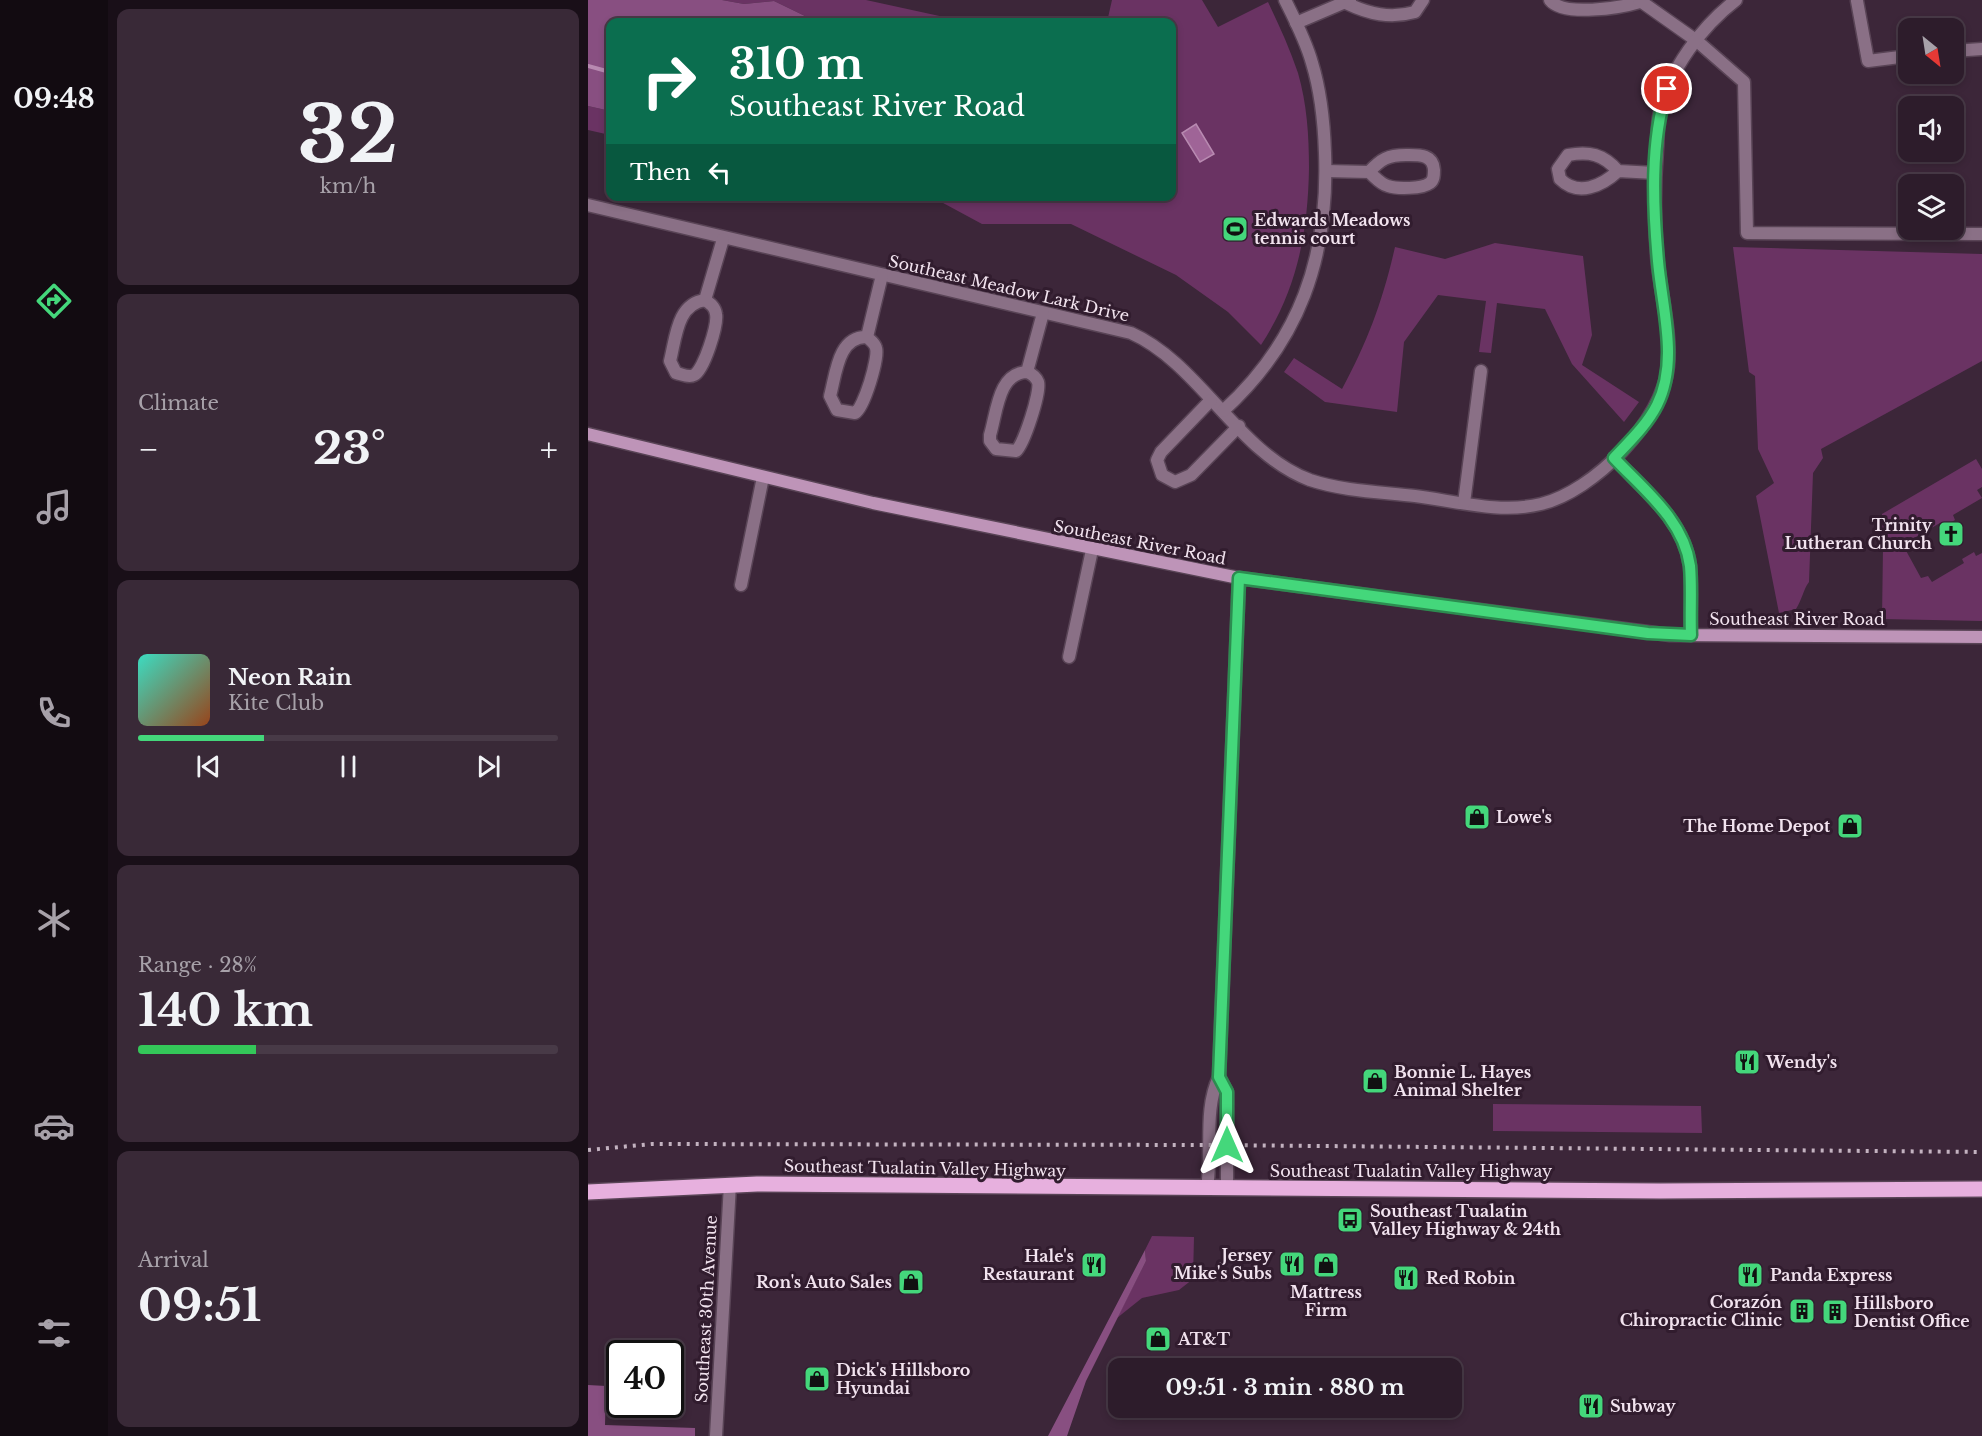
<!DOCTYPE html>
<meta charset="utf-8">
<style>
body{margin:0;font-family:"Libre Baskerville",serif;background:#392937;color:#f1f3f6;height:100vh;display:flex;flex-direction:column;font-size:22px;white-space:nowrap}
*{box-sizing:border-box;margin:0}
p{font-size:20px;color:#a7a1a9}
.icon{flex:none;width:33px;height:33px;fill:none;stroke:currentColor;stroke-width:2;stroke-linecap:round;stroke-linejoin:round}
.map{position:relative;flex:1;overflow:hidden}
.details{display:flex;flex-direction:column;gap:9px;padding:9px;background:#190f18;width:480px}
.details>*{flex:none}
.hud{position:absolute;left:18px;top:18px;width:570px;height:183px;border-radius:12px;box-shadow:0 3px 9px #0003,0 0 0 2px #483a47;background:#0b6e4f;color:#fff;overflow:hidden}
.needle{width:39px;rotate:150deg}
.tools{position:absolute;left:1310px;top:18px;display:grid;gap:12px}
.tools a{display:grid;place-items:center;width:66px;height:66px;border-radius:12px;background:#2d1c2b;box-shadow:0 3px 9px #0003,0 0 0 2px #483a47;font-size:30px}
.speed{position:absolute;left:18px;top:1340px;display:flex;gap:12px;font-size:30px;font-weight:700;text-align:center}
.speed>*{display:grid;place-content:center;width:78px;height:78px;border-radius:50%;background:#2d1c2b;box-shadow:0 3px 9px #0003,0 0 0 2px #483a47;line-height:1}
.speed .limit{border:3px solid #111;border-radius:9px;background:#fff;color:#111}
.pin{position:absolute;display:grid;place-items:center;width:51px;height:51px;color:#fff;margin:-26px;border:3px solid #fff;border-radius:50%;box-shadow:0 2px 6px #0007}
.me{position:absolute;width:66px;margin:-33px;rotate:0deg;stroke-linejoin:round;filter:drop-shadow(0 0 4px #0008)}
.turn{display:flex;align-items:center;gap:21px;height:126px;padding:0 24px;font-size:27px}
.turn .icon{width:78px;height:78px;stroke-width:2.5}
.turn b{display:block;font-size:42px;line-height:51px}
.then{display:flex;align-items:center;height:57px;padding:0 24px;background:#0003;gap:12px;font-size:22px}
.big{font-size:45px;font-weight:700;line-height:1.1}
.details .widget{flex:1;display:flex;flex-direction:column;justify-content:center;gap:9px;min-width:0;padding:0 21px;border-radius:12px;background:#392937}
.details .dial{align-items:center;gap:0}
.dial b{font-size:78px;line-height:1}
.song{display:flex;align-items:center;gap:18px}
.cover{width:72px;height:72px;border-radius:9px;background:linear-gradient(135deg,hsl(170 70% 55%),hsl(20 70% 35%))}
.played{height:6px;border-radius:3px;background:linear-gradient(90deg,#44d77b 30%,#483a47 30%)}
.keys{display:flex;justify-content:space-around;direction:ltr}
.heat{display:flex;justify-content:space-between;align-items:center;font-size:33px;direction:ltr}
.charge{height:9px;border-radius:4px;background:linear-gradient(90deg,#34c759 28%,#483a47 0)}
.trip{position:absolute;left:520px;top:1358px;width:354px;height:60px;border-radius:12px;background:#2d1c2b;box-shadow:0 3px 9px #0003,0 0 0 2px #483a47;font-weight:700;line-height:60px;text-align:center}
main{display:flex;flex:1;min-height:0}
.tab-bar{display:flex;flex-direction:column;width:108px;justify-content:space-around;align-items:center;background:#120b11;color:#a7a1a9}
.tab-bar .icon{width:42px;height:42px}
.tab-bar .active{color:#44d77b}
.tab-bar b{font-size:27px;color:#f1f3f6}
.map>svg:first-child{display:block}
</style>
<main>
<nav class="tab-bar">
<b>09:48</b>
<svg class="icon active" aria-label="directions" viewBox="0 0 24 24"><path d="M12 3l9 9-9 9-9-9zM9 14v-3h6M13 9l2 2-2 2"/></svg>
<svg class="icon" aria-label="music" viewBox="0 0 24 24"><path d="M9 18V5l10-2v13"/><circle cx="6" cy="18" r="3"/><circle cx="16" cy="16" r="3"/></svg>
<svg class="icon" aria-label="phone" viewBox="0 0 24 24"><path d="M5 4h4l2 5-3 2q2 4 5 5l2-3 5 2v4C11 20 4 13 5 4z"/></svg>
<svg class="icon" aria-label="climate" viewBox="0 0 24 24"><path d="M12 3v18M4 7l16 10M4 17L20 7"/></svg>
<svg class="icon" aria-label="car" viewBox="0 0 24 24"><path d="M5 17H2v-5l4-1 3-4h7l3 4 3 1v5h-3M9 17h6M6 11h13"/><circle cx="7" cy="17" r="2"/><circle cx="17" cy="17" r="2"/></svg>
<svg class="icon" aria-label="filters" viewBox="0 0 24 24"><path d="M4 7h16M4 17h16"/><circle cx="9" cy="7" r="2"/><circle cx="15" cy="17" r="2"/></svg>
</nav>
<section class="details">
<div class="widget dial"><b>32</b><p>km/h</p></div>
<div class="widget"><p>Climate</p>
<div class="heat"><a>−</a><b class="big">23°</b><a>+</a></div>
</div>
<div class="widget">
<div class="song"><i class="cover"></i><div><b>Neon Rain</b><p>Kite Club</p></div></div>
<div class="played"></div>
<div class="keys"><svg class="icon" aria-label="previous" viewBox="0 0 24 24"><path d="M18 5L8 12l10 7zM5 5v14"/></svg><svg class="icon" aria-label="pause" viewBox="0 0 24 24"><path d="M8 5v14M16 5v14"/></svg><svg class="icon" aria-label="next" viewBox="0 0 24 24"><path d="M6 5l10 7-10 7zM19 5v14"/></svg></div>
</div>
<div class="widget"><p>Range · 28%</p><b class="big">140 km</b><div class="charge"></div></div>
<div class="widget"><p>Arrival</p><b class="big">09:51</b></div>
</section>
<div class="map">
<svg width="1394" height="1436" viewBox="0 0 1394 1436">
<rect width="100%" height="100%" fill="#3c2639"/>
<!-- green -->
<g fill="#6a3363">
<path d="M134 0H278L379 22H217V16L186 1 156 4Z"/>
<path d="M524 0H614L630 27 680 2C691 25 702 49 710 73 719 104 721 136 721 168 720 233 709 290 673 345L640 312 588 275 483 224H394L344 197 584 196V22H519Z"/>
<path d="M0 106 22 111V135L0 130Z"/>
<path d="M907 243 995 256 1004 335 994 365 1051 402 1036 422 984 364 957 309 909 303 903 353 891 352 898 301 850 295 816 342 809 412 737 402 696 372 706 358 754 389C780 341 795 300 807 247L857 259Z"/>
<path d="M1145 247 1394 254V361L1233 449 1235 458 1225 473 1221 582C1215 590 1214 600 1208 609L1191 613 1168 496 1186 483 1170 449 1167 376 1161 372Z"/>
<path d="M1388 459 1394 469V487L1389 490 1394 498 1365 515 1367 520 1355 527 1352 523 1321 541 1294 543V514Z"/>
<path d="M1295 547H1316L1333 578 1340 576 1344 582 1376 563 1374 559 1386 552 1388 556 1394 553V621L1294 619Z"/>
<path d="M905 1104 1113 1106 1114 1133 905 1131Z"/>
<path d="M564 1236 606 1237 605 1279 591 1290 554 1298 529 1318 558 1261 557 1250Z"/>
</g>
<!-- forest -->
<g fill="#884f81">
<path d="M0 0H134L156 4 186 1 217 16V22H22V111L0 106Z"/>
<path d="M557 1250 558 1261 498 1381 479 1436H460Z"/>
<path d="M0 1385 18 1386 17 1425 107 1428V1436H0Z"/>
</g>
<!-- water -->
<path fill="#9f6497" stroke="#b88ab1" stroke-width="1.5" d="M608 124 626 154 612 162 594 133Z"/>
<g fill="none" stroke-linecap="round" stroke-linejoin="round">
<!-- stream -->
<path stroke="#b88ab1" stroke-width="4" d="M0 66 22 72"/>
<!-- minor casing -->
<g stroke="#594456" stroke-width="15">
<g id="minor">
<path d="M962 0C975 17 1032 8 1052 2"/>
<path d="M1051 0 1109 41 1156 82 1159 233 1394 234"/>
<path d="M1269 1 1280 61 1320 56"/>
<path d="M758 3C781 14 802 19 827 12L835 0"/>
<path d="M708 23 762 0"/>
<path d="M1365 51 1394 49"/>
<path d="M738 171 781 172C793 159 800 155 818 155 831 155 845 154 846 170 846 175 846 180 842 183 834 189 809 189 800 186 792 184 787 177 781 172"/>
<path d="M1030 171C1014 186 990 197 972 179L970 169 980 155C1001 151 1015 154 1030 171L1067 173"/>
<path d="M0 205 543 333C611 363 651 454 722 480 755 491 792 492 827 496 867 501 913 514 953 504 1006 491 1075 421 1080 366 1083 334 1074 298 1070 266 1066 227 1066 188 1069 149 1070 137 1069 124 1072 112 1081 70 1114 26 1148 0"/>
<path d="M117 300C123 304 127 307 128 314 130 325 116 370 106 375 100 378 94 374 88 373L82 361C88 337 89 304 117 300L135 239"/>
<path d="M279 337C282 340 287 343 288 348 291 358 276 408 267 413L249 410 242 396C248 374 250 336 279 337L294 275"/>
<path d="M439 372C444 374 448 377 450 382 453 392 436 444 428 451L408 449 402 441V435C409 412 410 373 439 372L455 313"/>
<path d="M623 400 573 452 569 460 574 475 587 482 603 475 651 426"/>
<path d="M635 411C712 341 741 257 737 153 736 123 733 92 724 63 718 41 707 20 697 0"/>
<path d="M1026 458C1055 489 1096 520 1102 566 1104 588 1102 612 1103 635"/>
<path d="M876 503 893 371"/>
<path d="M153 585 175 477"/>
<path d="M481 657 504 550"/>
<path d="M128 1436 142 1184"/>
</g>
</g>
<!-- tertiary casing -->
<g stroke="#594456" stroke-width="15">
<g id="tertiary">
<path d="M631 1077 639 1092V1188"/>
<path d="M619 1188C625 1152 615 1110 631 1077L651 578"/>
</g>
</g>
<!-- secondary casing -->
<g stroke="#594456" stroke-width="15">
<path id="secondary" d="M0 434 285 503 651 578 1082 635 1394 637"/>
</g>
<!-- primary casing -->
<g stroke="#594456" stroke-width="18">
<path id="primary" d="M0 1192 169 1184 1072 1191 1394 1189"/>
</g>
<!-- minor -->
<use href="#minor" stroke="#8a7086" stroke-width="12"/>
<!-- tertiary -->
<use href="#tertiary" stroke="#8a7086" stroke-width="12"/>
<!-- secondary -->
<use href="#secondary" stroke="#be94b8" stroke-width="12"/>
<!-- primary -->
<use href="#primary" stroke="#e7b0de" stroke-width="15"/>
<!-- rail -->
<path stroke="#c3b2c0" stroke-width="4" stroke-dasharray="3 6" stroke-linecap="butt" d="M0 1150 64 1144 623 1145 1394 1152"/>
</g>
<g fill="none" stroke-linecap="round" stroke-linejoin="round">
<!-- route casing -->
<g stroke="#2c8c50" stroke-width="15">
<path id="route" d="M639 1145V1092L631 1077 651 578 1060 633 1103 635C1102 612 1104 588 1102 566 1096 520 1055 489 1026 458 1041 442 1059 425 1069 405 1091 361 1074 308 1070 261 1065 206 1062 143 1079 89"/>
</g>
<!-- route -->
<use href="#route" stroke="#44d77b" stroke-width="10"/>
</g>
<!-- icons -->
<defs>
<g id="stadium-square" transform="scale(1.35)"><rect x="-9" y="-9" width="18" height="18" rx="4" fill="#44d77b" stroke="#311c2e"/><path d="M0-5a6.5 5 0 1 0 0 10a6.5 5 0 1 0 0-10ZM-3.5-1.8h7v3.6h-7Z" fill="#111"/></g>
<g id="church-square" transform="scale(1.35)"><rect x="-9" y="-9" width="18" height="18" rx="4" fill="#44d77b" stroke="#311c2e"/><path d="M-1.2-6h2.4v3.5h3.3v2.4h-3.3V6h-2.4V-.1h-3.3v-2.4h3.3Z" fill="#111"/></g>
<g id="shop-square" transform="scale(1.35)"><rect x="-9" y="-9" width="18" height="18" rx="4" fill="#44d77b" stroke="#311c2e"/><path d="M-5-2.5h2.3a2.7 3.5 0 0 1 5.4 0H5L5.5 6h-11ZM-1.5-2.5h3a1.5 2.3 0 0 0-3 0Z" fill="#111"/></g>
<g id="restaurant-square" transform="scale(1.35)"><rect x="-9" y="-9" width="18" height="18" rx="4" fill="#44d77b" stroke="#311c2e"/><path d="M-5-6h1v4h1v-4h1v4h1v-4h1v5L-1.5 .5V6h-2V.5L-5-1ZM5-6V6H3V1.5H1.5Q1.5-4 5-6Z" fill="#111"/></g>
<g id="bus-square" transform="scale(1.35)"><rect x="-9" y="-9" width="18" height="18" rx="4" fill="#44d77b" stroke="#311c2e"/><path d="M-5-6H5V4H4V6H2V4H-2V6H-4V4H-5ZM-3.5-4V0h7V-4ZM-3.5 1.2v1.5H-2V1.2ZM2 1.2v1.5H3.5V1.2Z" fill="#111"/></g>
<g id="building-square" transform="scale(1.35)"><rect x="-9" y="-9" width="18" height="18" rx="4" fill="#44d77b" stroke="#311c2e"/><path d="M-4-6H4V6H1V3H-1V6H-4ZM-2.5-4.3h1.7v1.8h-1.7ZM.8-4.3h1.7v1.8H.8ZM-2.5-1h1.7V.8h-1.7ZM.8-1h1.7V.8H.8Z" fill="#111"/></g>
</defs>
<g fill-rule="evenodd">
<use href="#stadium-square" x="647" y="229"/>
<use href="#church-square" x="1363" y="534"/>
<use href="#shop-square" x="889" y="817"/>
<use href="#shop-square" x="1262" y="826"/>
<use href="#restaurant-square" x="1159" y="1062"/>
<use href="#shop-square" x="787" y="1081"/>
<use href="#bus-square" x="762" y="1220"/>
<use href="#restaurant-square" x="704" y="1264"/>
<use href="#restaurant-square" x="506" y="1265"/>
<use href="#shop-square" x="738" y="1265"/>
<use href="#restaurant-square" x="1162" y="1275"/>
<use href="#restaurant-square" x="818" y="1278"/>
<use href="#shop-square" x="323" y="1282"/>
<use href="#building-square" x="1214" y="1311"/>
<use href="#building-square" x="1247" y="1312"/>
<use href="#shop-square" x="570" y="1339"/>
<use href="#shop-square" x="229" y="1379"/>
<use href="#restaurant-square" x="1003" y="1406"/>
</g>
<g text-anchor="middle" stroke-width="6" stroke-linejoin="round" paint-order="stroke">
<!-- poi labels -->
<g font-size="16" font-weight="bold" fill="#f2e3ef" stroke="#311c2e" text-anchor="start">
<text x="666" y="226">Edwards Meadows<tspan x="666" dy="18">tennis court</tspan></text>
<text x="1344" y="531" text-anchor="end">Trinity<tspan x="1344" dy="18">Lutheran Church</tspan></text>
<text x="908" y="823">Lowe's</text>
<text x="1242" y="832" text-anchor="end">The Home Depot</text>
<text x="1178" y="1068">Wendy's</text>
<text x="806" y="1078">Bonnie L. Hayes<tspan x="806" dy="18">Animal Shelter</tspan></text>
<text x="782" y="1217">Southeast Tualatin<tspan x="782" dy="18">Valley Highway &amp; 24th</tspan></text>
<text x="684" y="1261" text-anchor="end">Jersey<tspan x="684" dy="18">Mike's Subs</tspan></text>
<text x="486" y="1262" text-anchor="end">Hale's<tspan x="486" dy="18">Restaurant</tspan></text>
<text x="1182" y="1281">Panda Express</text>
<text x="838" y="1284">Red Robin</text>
<text x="304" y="1288" text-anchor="end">Ron's Auto Sales</text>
<text x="738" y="1298" text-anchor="middle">Mattress<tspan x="738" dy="18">Firm</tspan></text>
<text x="1194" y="1308" text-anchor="end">Corazón<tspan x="1194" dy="18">Chiropractic Clinic</tspan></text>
<text x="1266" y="1309">Hillsboro<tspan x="1266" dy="18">Dentist Office</tspan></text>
<text x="590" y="1345">AT&amp;T</text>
<text x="248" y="1376">Dick's Hillsboro<tspan x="248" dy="18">Hyundai</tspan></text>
<text x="1022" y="1412">Subway</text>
</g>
<!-- street labels -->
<g font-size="16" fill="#f2e3ef" stroke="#311c2e">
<text transform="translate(421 288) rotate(13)" y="6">Southeast Meadow Lark Drive</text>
<text transform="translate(552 542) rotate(11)" y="6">Southeast River Road</text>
<text x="1209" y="625">Southeast River Road</text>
<text transform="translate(337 1168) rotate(1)" y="6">Southeast Tualatin Valley Highway</text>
<text x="823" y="1177">Southeast Tualatin Valley Highway</text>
<text transform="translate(118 1309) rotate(-87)" y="6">Southeast 30th Avenue</text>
</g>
</g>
</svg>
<div class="tools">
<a><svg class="needle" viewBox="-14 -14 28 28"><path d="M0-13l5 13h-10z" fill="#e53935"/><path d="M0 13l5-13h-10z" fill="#a7a1a9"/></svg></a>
<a><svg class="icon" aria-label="sound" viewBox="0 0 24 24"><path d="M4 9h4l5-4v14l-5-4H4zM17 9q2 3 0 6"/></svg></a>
<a><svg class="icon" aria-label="layers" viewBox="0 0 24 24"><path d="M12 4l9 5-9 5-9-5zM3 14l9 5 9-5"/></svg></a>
</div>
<div class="speed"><div class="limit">40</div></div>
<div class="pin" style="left:1079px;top:89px;background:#d93025"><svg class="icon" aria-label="arrive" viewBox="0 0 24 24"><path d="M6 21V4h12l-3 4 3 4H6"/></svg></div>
<svg class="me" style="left:639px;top:1145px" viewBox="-20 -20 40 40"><path d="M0-17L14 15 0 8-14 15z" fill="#44d77b" stroke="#fff" stroke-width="4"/></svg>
<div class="trip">09:51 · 3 min · 880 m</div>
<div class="hud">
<div class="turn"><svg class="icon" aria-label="right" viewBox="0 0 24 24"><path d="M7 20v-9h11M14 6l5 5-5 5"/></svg><div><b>310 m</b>Southeast River Road</div></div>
<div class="then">Then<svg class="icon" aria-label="left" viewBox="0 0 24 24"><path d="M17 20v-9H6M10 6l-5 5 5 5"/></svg></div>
</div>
</div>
</main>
